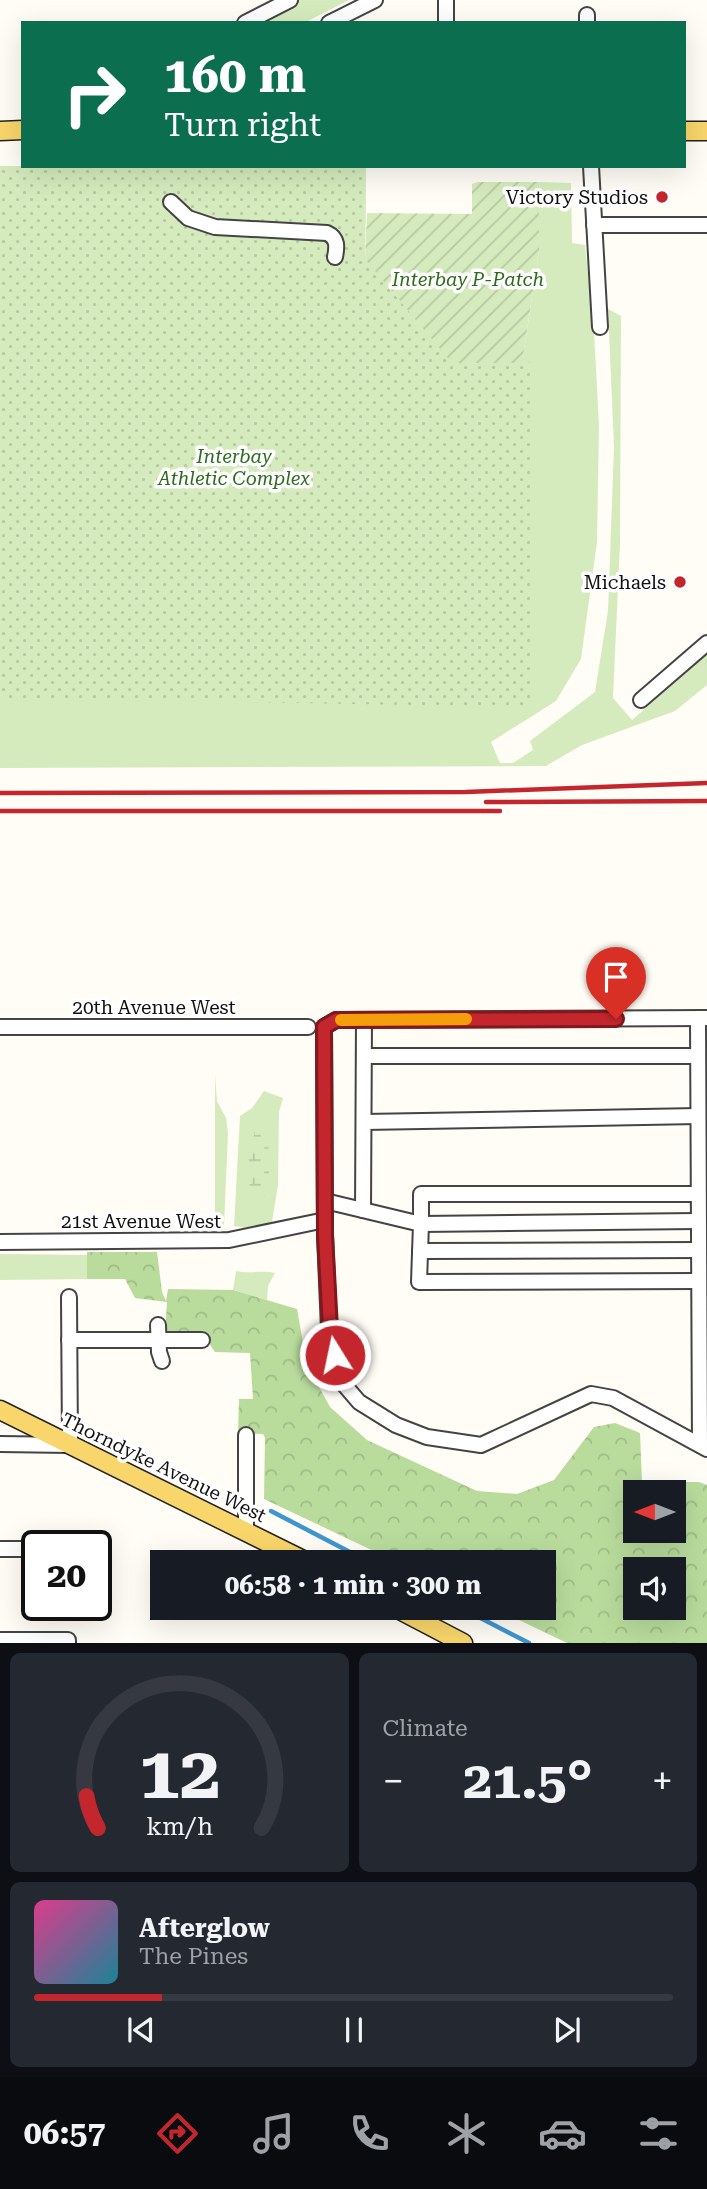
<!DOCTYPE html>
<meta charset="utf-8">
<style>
body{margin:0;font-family:"Roboto Serif",serif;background:#242831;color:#f1f3f6;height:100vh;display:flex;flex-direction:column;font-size:26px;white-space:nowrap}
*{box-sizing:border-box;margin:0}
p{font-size:23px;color:#9ea1a6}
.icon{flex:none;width:38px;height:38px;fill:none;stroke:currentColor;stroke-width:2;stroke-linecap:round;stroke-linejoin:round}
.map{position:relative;height:1643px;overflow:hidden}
.drawer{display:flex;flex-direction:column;gap:10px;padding:10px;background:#0d0f14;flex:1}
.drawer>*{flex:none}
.guide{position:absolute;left:21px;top:21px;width:665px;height:147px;border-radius:0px;box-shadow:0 7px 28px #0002;background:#0b6e4f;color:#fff;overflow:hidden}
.needle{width:46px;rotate:270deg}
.controls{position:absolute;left:623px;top:1480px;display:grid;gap:14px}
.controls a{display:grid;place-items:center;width:63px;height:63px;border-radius:0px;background:#171b24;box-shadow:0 7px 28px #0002;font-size:35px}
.speed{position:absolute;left:21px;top:1530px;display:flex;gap:14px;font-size:35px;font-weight:700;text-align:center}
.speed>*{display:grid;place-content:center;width:91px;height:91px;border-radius:50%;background:#171b24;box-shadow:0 7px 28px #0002;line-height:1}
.speed .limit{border:4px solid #111;border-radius:10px;background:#fff;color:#111}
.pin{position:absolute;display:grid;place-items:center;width:60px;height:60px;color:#fff;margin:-72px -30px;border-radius:50% 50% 50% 0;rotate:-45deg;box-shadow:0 0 7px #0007}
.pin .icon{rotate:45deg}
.me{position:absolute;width:77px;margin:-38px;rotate:350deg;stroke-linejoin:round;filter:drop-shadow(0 0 5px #0008)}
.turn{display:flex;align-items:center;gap:24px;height:147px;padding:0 28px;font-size:32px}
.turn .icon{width:91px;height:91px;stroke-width:2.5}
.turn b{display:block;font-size:49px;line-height:60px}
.big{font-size:52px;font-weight:700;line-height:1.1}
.drawer .card{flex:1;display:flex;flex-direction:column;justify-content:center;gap:10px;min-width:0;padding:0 24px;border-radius:10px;background:#242831}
.drawer .dial{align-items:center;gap:0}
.dial svg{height:182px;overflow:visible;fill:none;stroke:#363941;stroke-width:7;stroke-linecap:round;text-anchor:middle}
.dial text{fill:#f1f3f6;stroke:none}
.song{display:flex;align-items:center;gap:21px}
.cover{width:84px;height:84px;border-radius:10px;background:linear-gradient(135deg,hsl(330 70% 55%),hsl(190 70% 35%))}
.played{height:7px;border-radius:4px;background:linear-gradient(90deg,#c4262e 20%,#363941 20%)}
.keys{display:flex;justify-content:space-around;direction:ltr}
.heat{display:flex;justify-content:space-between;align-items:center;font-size:38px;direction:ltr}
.drawer .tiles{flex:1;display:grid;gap:10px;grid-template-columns:1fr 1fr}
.card:last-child{grid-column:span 2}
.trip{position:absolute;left:150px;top:1550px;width:406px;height:70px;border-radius:0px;background:#171b24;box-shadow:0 7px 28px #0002;font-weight:700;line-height:70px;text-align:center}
.dock{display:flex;height:112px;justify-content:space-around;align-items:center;background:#090b0e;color:#9ea1a6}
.dock .icon{width:49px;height:49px}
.dock .selected{color:#c4262e}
.dock b{font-size:32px;color:#f1f3f6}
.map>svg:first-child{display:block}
</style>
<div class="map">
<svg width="707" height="1643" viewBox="0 0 707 1643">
<defs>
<pattern id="forest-crowns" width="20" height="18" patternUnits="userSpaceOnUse" patternTransform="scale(1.75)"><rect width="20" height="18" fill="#b9dc9c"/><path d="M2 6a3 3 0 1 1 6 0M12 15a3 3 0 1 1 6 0" fill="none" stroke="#9ebc85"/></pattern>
<pattern id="wetland-marsh" width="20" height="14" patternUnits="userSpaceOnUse" patternTransform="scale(1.75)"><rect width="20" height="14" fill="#d5ebbd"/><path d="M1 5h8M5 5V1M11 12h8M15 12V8" fill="none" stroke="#b6c8a1"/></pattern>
<pattern id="park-dots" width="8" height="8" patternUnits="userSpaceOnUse" patternTransform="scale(1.75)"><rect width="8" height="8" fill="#d5ebbd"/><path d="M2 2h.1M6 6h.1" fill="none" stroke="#b6c8a1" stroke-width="1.8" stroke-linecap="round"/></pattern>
<pattern id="garden-furrows" width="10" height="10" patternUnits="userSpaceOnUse" patternTransform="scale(1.75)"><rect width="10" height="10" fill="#d5ebbd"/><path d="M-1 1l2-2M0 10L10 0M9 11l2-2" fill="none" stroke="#b6c8a1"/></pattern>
</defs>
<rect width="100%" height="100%" fill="#fffdf5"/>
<!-- grass -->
<g fill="#d5ebbd">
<path d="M297 0H349L304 23H252Z"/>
<path d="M0 166H366L365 259 529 363 523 356 539 251V182L571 183 572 243 585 245 594 332 599 425 597 542 581 659 556 701 491 742 500 763H513L533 750 530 741 595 692 608 611 614 447 608 309 621 316 620 543 613 698 632 720 707 655V685L675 711 582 745 546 766 0 768Z"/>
<path d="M215 1075 217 1101 226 1118 228 1133 224 1225 220 1226 215 1220Z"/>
<path d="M264 1091 283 1098 279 1112 278 1185 272 1222 247 1228 234 1226 240 1116 252 1108Z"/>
<path d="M0 1254 87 1255V1279L0 1280Z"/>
<path d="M236 1271C249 1274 262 1270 275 1273L268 1286 267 1300 233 1290Z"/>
</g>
<!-- forest -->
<path fill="url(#forest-crowns)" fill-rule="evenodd" d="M87 1252H157L162 1292 166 1301 168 1289 233 1290 297 1309 307 1365 330 1407 367 1440 477 1491 517 1494 554 1480 594 1427 615 1423 640 1433 642 1482H699L707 1485V1643H567L494 1608H544V1563H399L264 1499 265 1438 263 1434 238 1433 239 1399H253L250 1353 215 1352 204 1336 181 1334 165 1330 167 1302 135 1298 125 1279H87ZM635 1493H674V1531H635ZM635 1570H674V1608H635Z"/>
<!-- wetland -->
<path fill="url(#wetland-marsh)" d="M256 1125 267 1127 270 1167 262 1209 250 1195 249 1159Z"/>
<!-- park -->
<path fill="url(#park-dots)" d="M0 166H366L365 259 452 363H530V707L0 698Z"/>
<!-- garden -->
<path fill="url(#garden-furrows)" d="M478 182H539V251L523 356 530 363H452L365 259 367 213 472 214V184Z"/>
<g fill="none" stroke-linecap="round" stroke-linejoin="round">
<!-- stream -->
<g stroke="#3f96cf" stroke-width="4.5">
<path d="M271 1511 371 1563"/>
<path d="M461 1608 529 1643"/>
</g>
<!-- minor casing -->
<g stroke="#444" stroke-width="18">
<g id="minor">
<path d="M446 0V23"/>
<path d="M245 23 290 0"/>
<path d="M329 23 375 0"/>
<path d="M587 23V15"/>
<path d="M591 166 600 327"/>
<path d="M171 202 188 218 215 227 327 233C338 238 337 247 335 257"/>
<path d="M594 225H707"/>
<path d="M641 700 707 643"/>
<path d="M698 1018 700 1445"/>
<path d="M707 1018 336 1020 324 1027 325 1235 329 1329 341 1381 359 1402 396 1425 427 1437 481 1445 591 1394 613 1398 707 1449"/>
<path d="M0 1027H308"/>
<path d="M364 1056H698"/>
<path d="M364 1122 698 1116"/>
<path d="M698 1194H421V1224L698 1221"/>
<path d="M325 1201 421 1224 419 1282 698 1281"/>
<path d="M363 1210 364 1020"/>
<path d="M0 1242 229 1240 325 1220"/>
<path d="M420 1251 698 1250"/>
<path d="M158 1325 159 1352 162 1361"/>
<path d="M69 1340H202"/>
<path d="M0 1444 70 1445 69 1297"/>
<path d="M246 1530V1435"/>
<path d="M0 1549H37"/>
<path d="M0 1640H68V1643"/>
</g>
</g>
<!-- major casing -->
<g stroke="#222" stroke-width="21">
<g id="major">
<path d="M0 131 23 130"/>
<path d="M684 131H707"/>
<path d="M0 1410 309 1563"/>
<path d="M396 1608 463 1643"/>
</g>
</g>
<!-- minor -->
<use href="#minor" stroke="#fff" stroke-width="14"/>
<!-- major -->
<use href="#major" stroke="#f9d66b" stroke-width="18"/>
<!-- rail -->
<g stroke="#c4262e" stroke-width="4.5">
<path d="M0 793 466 792 707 783"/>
<path d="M486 802 707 801"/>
<path d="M0 811H500"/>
</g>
</g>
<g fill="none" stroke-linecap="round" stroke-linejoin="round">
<!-- route casing -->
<g stroke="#7f191e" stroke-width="18">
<path id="route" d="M335 1355 330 1329 325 1235 324 1027 336 1020 616 1019"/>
</g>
<!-- route -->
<use href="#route" stroke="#c4262e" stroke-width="12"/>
<!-- slow -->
<path stroke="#f59e0b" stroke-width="12" d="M341 1020 466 1019"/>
</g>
<!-- markers -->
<g fill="#c4262e" stroke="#fff" stroke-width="2.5">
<circle cx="662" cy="197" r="7"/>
<circle cx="680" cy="582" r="7"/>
</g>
<g text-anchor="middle" stroke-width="7" stroke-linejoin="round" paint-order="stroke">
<!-- poi labels -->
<g font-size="19" fill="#111" stroke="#fff" text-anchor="end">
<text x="648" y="204">Victory Studios</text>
<text x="666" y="589">Michaels</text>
</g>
<!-- park labels -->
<g font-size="19" font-style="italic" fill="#2f6b1f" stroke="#fff">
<text x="468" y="286">Interbay P-Patch</text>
<text x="234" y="463">Interbay<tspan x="234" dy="22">Athletic Complex</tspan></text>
</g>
<!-- street labels -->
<g font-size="19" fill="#111" stroke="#fff">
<text x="154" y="1014">20th Avenue West</text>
<text x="141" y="1228">21st Avenue West</text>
<text transform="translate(164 1467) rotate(26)" y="7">Thorndyke Avenue West</text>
</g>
</g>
</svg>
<div class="controls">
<a><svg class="needle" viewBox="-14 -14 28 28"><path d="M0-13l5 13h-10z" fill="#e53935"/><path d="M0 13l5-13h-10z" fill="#9ea1a6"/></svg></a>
<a><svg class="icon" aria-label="sound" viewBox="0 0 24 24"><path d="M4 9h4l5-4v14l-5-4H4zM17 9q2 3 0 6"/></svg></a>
</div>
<div class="speed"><div class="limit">20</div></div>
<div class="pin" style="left:616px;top:1019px;background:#d93025"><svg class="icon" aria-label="arrive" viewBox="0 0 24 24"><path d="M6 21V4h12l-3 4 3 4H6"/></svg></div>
<svg class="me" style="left:335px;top:1355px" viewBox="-20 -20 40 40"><circle r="17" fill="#c4262e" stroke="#fff" stroke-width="3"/><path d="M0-11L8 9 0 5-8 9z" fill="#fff"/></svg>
<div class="trip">06:58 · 1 min · 300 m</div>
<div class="guide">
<div class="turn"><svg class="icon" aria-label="right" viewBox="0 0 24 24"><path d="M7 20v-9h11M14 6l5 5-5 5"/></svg><div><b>160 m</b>Turn right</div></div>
</div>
</div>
<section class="drawer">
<div class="tiles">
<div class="card dial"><svg viewBox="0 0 100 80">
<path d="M14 69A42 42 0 1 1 86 69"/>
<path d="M14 69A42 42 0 0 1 9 55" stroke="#c4262e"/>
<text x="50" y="56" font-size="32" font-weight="700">12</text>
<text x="50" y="72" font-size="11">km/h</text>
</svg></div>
<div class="card"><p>Climate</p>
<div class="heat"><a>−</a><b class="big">21.5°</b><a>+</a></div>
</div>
<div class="card">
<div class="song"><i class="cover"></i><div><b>Afterglow</b><p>The Pines</p></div></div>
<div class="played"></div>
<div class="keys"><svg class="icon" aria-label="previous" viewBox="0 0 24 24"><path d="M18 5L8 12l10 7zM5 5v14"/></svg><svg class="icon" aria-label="pause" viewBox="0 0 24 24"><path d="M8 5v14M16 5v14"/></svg><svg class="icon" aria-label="next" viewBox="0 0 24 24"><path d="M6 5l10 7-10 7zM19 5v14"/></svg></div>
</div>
</div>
</section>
<nav class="dock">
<b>06:57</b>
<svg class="icon selected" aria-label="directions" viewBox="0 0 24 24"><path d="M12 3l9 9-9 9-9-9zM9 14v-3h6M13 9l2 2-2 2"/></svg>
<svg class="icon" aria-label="music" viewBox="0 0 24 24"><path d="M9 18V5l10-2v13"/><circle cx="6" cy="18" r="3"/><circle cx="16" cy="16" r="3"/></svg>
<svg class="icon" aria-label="phone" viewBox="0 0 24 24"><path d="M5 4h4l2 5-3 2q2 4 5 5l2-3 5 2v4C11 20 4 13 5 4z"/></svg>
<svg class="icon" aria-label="climate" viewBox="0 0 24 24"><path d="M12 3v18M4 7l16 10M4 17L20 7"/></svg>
<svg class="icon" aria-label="car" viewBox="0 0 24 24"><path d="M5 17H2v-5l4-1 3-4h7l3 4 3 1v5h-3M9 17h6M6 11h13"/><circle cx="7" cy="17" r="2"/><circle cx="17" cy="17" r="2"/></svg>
<svg class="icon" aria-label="filters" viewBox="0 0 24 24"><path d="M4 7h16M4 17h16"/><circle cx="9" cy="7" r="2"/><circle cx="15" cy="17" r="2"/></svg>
</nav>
